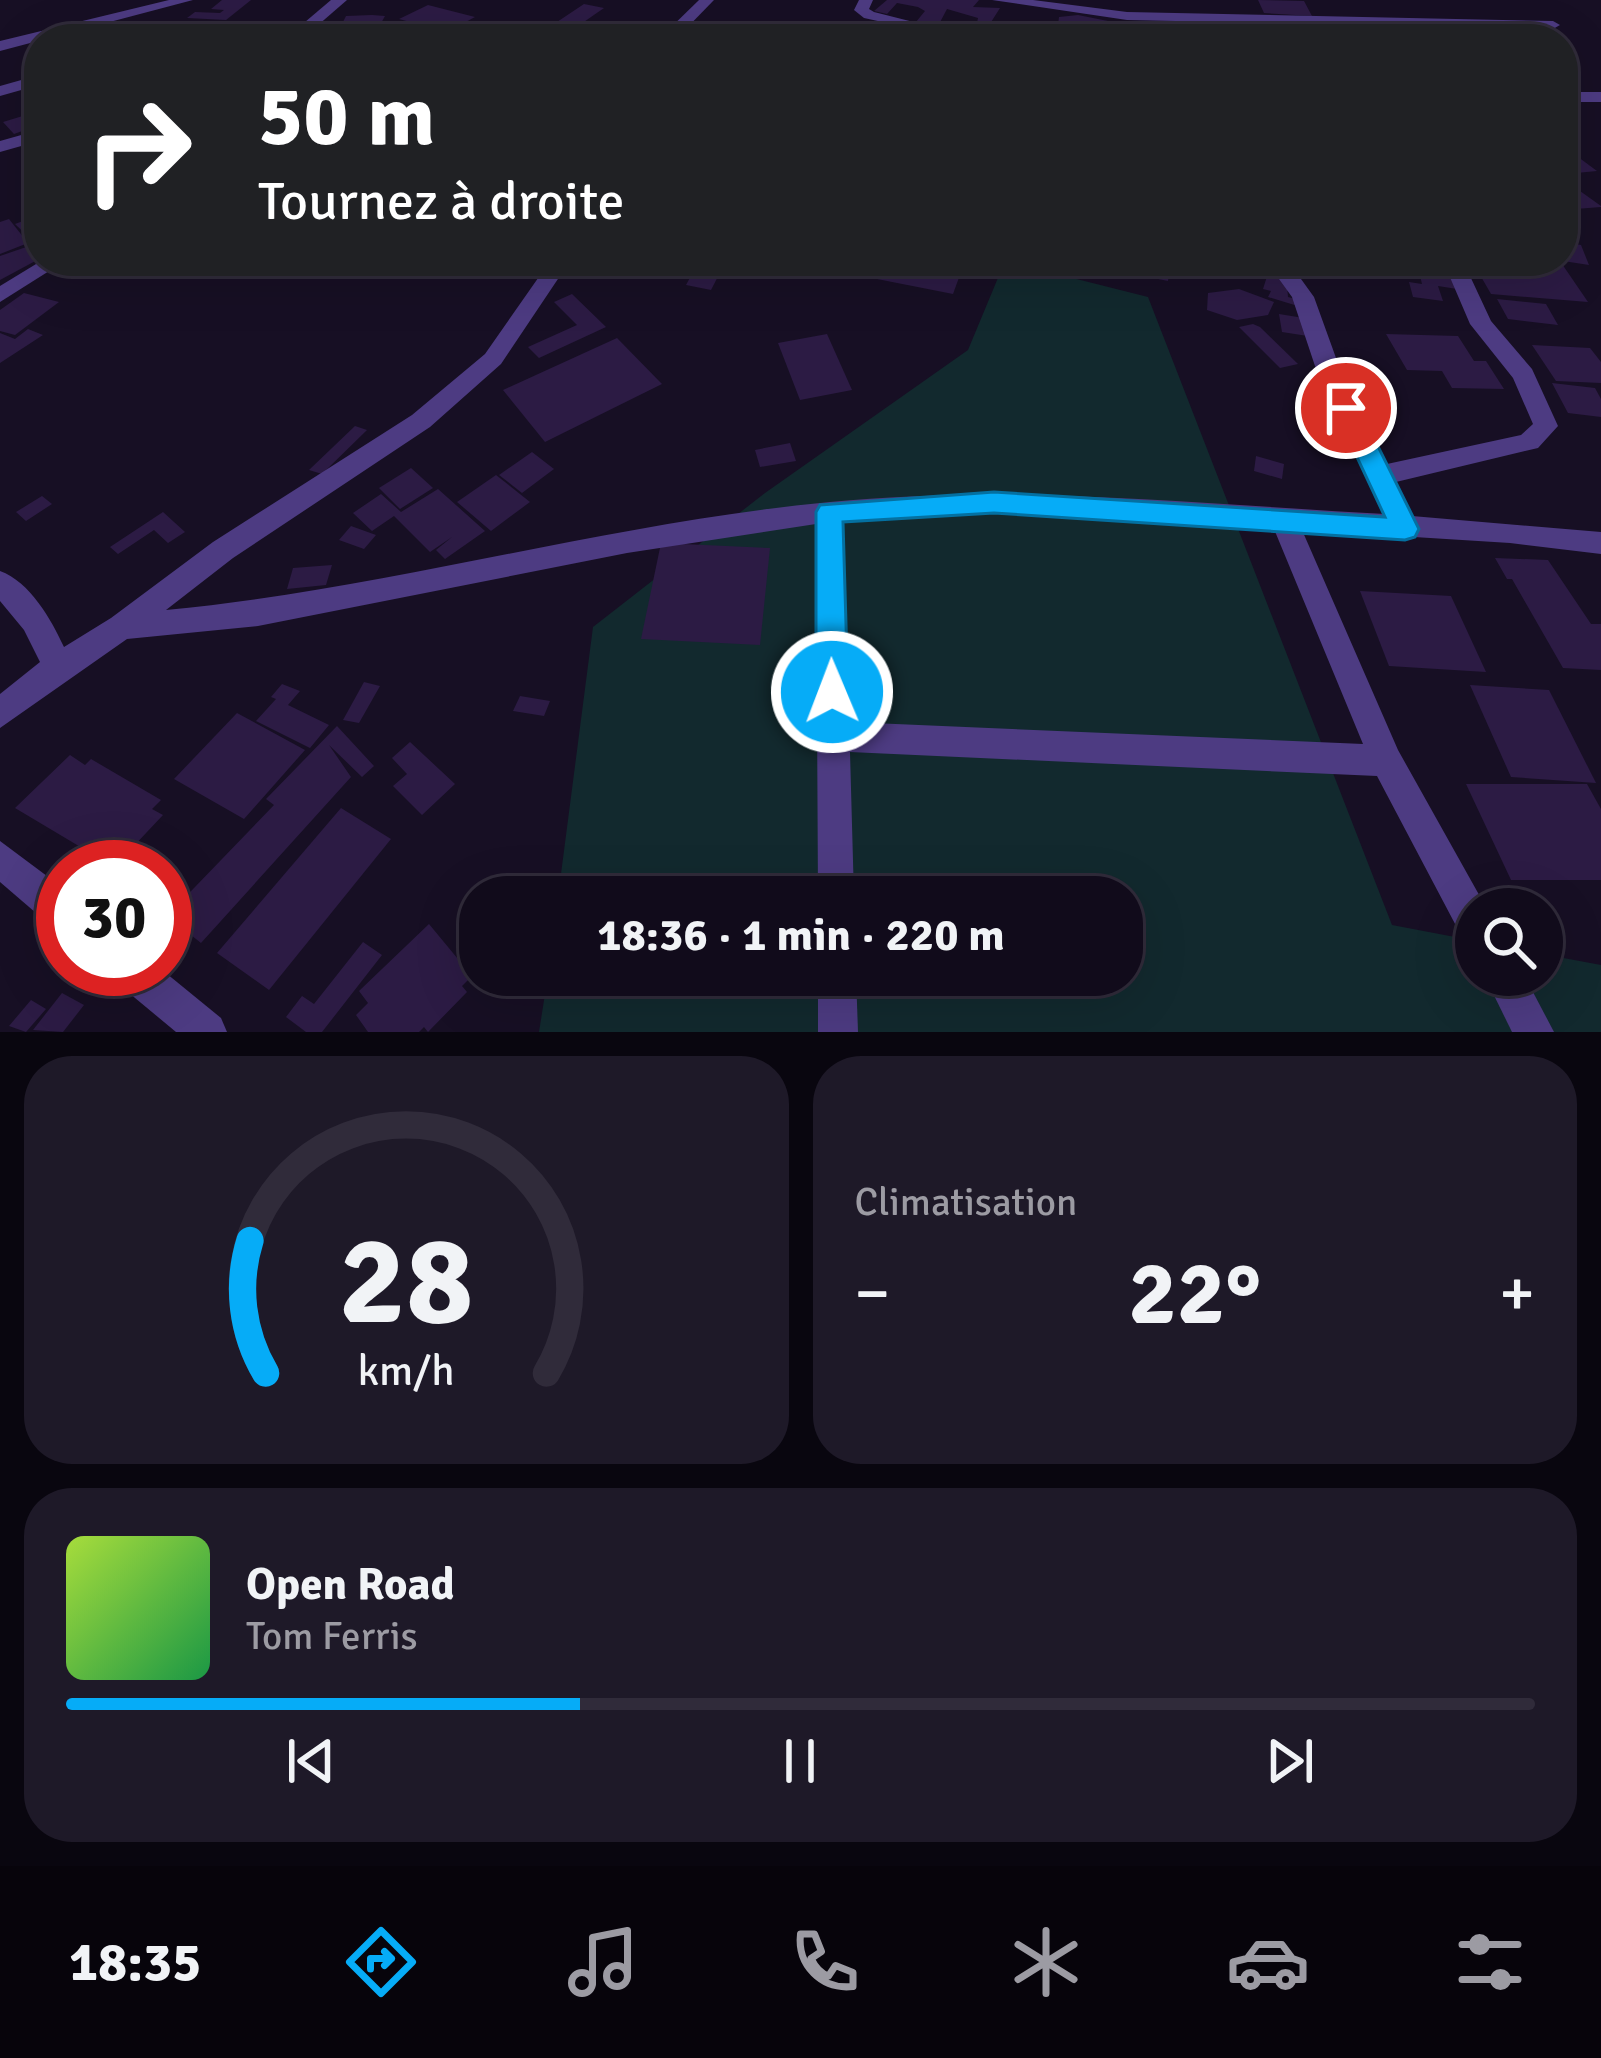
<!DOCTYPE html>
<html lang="fr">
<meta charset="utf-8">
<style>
body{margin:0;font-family:Signika,sans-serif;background:#1e1928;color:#f1f3f6;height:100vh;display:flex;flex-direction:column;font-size:45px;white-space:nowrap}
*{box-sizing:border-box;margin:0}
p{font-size:39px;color:#9c9ba3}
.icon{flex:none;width:66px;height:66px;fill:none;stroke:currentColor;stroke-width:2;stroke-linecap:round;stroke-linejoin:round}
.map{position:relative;height:1032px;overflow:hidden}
.side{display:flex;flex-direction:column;gap:24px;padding:24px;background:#09060f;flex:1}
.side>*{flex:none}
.hud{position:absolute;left:24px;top:24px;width:1554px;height:252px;border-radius:48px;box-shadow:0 12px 48px #0002,0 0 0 3px #302b3a;background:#202124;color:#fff;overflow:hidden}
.controls{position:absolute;left:1455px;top:888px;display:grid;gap:24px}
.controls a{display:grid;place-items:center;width:108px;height:108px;border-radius:50%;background:#110b1b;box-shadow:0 12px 48px #0002,0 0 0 3px #302b3a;font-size:60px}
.speed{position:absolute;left:36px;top:840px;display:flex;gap:24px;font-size:60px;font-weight:700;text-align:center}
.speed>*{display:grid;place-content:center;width:156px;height:156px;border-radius:50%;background:#110b1b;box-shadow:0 12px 48px #0002,0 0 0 3px #302b3a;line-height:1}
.speed .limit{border:18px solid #d22;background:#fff;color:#111}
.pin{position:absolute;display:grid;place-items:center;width:102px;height:102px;color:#fff;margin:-51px;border:6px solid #fff;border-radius:50%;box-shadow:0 3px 12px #0007}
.me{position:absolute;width:132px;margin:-66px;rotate:359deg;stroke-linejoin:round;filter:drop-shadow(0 0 9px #0008)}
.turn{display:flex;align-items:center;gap:42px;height:252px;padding:0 36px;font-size:54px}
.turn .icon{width:156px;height:156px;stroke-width:2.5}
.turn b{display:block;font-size:84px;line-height:102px}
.big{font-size:90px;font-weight:700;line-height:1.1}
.side .widget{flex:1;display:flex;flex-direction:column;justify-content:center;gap:18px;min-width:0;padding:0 42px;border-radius:48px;background:#1e1928}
.side .dial{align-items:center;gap:0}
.dial svg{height:312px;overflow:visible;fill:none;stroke:#302b3a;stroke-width:7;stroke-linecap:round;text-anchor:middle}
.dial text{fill:#f1f3f6;stroke:none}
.song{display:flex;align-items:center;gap:36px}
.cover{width:144px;height:144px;border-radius:18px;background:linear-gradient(135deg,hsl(80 70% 55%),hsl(140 70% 35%))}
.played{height:12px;border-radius:6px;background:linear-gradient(90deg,#06acf7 35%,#302b3a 35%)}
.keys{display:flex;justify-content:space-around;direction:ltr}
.heat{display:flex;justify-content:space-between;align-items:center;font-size:66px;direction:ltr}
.side .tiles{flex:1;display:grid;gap:24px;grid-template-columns:1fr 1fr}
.widget:last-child{grid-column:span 2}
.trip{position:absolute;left:459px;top:876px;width:684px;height:120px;border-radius:48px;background:#110b1b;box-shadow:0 12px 48px #0002,0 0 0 3px #302b3a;font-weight:700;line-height:120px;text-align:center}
.dock{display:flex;height:192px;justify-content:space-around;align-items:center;background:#07040b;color:#9c9ba3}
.dock .icon{width:84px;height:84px}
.dock .on{color:#06acf7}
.dock b{font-size:54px;color:#f1f3f6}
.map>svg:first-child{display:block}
</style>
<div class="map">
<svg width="1601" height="1032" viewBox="0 0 1601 1032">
<rect width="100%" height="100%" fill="#170f24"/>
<!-- green -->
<path fill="#12292e" d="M1005 261 1148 297 1392 925 1476 941V975H1542V954L1601 965V1032H539L548 975H1122V897H558L593 627 765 493 968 350Z"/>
<!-- building -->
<g fill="#2c1b44">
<path d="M222 0H251L226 20 187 18 195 12 220 13 224 10 211 9Z"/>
<path d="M887 0H979L973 7 1000 8 986 30 976 28 978 18 947 9 938 26 916 22 925 11 918 7 897 3 887 14 874 11Z"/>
<path d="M1258 0 1304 1 1312 16 1264 13Z"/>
<path d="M584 4 604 8 578 26 557 22Z"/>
<path d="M428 5 475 17 447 32 399 19Z"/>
<path d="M1078 15 1113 22 1112 39 1057 33 1059 17Z"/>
<path d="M346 16 372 15 385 16 380 25 340 28Z"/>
<path d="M39 111V125L14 134 3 122Z"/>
<path d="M1563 151H1570L1597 171 1566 174Z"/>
<path d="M1580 191 1601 206V207L1563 210V193Z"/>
<path d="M39 215V247L15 224Z"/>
<path d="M9 219 28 243 0 254V222Z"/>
<path d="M1563 242 1581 245 1589 265 1563 261Z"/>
<path d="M32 245 39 259 0 280V256Z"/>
<path d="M699 261H726L711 290 686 285Z"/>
<path d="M885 261H965L953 294 877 279Z"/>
<path d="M1135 261H1171L1168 281 1133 274Z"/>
<path d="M1188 261H1240L1234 276Z"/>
<path d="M1328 261H1409L1419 275 1411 261H1422L1430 270 1418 271 1453 276 1457 289 1438 286 1443 301 1413 297 1409 282 1422 284 1420 276 1339 277Z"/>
<path d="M1472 261H1560L1588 302 1491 294Z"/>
<path d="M1269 270 1286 273 1288 297 1303 301 1301 307 1268 297 1271 291 1263 289Z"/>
<path d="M1239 289 1274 302 1268 315 1237 320 1207 310 1208 293Z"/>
<path d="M24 293 59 302 15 335 0 331V310Z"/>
<path d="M572 294 606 327 539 358 528 347 577 325 554 302Z"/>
<path d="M1497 299 1546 304 1558 325 1508 319Z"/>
<path d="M1279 314 1310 319 1314 337 1282 332Z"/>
<path d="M1253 324 1260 327 1298 364 1280 368 1239 327Z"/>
<path d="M28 329 43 335 0 363V333L15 339Z"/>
<path d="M827 334 852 390 800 400 778 343Z"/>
<path d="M1386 334 1458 336 1474 361H1486L1504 389 1452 388 1442 371 1407 370Z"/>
<path d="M617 338 662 384 545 442 503 390Z"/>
<path d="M1532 345 1590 348 1601 362V383L1556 381Z"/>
<path d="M1552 383 1595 388 1601 399V417L1568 413Z"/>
<path d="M355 426 367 430 322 474 309 470Z"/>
<path d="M790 443 796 461 760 467 755 450Z"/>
<path d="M532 452 554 469 522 493 499 475Z"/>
<path d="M1256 456 1284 464 1282 479 1254 471Z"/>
<path d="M411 468 433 488 400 509 379 488Z"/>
<path d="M496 475 530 502 491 531 457 502Z"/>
<path d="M438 489 485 531 445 559 436 550 452 537 430 552 394 516 372 531 353 513 381 494 401 512Z"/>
<path d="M42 496 52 504 26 521 16 512Z"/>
<path d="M163 512 185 532 168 543 154 530 118 554 110 547Z"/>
<path d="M351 526 376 535 364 549 339 540Z"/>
<path d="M661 543 770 548 760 645 641 639Z"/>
<path d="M1495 558 1548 560 1591 624H1601V670L1563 668 1512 579H1507Z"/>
<path d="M332 565 326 585 287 589 293 568Z"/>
<path d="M1360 591 1451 596 1486 672 1389 666Z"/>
<path d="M364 682 380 686 359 723 343 720Z"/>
<path d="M282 684 300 691 288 705 329 725 310 748 256 721 276 699 271 697Z"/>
<path d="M1470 685 1549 690 1596 783 1511 777Z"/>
<path d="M520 696 550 701 544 716 513 711Z"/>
<path d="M237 713 305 750 244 819 174 779Z"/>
<path d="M337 726 374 766 362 777 329 745 351 777 201 943 167 916 274 805 266 799Z"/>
<path d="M410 742 455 784 422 815 393 786 407 774 392 758Z"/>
<path d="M70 755 85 765 91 759 161 800 152 809 163 815 114 867 15 808Z"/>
<path d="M1466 784H1587L1601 809V880H1511Z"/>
<path d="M341 808 391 839 269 990 217 953Z"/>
<path d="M429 924 472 976 462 986 467 992 428 1032 424 1027 419 1032H368L356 1015 368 1003 359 991Z"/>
<path d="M363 942 382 955 322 1032H306L286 1017 302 996 314 1004Z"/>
<path d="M62 993 84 1005 63 1032 33 1030Z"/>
<path d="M31 1000 46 1009 26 1032 9 1026Z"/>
</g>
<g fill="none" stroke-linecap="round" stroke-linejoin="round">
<!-- street -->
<g fill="#4d3b82" fill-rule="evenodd">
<path d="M169 0H193L0 51V41Z"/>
<path d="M331 0H347L302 39H285Z"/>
<path d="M699 0H714L676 39H659Z"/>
<path d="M859 0H873L869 9 874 12 949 31 942 35 864 18 854 10Z"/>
<path d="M992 0H1033L1127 12 1553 21 1560 25 1553 29 1127 20Z"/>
<path d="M39 75V85L0 96V86Z"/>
<rect x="1563" y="92" width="38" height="10"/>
<path d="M39 130V141L0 152V141Z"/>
<path d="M41 261H65L0 302V286Z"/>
<path d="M550 261H570L501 364 430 427 233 558 166 610C389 589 606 523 830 502 1015 484 1200 504 1385 514L1316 369 1292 297 1266 261H1288L1314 297 1340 369 1387 464 1521 435 1533 424 1513 378 1470 324 1443 261H1463L1491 321 1532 369 1558 426 1538 448 1396 482 1412 516 1601 532V554L1510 543 1302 530 1398 750 1487 909H1476V945L1463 939 1377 776 850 752 854 897H818L816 524 627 553 258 626 127 639 0 728V694L40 662 24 630 0 601V571C30 582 51 619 64 647L111 618 213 542 412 415 485 354ZM994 512 1274 529 1363 744 849 722 843 522Z"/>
<path d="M0 841 63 888V930L50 925 0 882Z"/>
<path d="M112 969H161L221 1018 227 1032H176L117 983Z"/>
<path d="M818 975H856L858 1032H818Z"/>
<path d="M1484 975H1524L1554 1032H1512Z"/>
</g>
</g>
<!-- route -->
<path fill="#06acf7" stroke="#0470a1" stroke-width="3" d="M1346 400 1359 408 1419 529 1415 537 1405 540 994 513 843 522 848 692 843 702 832 706 821 702 816 692V512L820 505 994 492 1385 517 1334 408Z"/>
</svg>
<div class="controls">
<a><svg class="icon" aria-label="search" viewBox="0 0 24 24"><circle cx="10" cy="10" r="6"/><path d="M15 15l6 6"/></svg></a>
</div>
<div class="speed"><div class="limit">30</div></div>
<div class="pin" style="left:1346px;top:408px;background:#d93025"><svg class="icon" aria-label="arrive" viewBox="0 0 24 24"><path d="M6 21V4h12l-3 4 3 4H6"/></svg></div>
<svg class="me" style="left:832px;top:692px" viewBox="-20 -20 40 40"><circle r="17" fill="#06acf7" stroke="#fff" stroke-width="3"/><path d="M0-11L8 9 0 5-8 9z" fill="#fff"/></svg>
<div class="trip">18:36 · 1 min · 220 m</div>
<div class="hud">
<div class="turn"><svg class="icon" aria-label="right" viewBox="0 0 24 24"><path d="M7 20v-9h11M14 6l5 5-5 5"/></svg><div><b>50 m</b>Tournez à droite</div></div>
</div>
</div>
<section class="side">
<div class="tiles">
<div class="widget dial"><svg viewBox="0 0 100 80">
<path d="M14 69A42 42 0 1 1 86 69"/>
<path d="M14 69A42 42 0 0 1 10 35" stroke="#06acf7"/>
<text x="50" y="56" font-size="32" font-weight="700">28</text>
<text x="50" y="72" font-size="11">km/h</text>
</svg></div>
<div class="widget"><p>Climatisation</p>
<div class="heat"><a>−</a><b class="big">22°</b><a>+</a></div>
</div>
<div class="widget">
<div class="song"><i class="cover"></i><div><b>Open Road</b><p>Tom Ferris</p></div></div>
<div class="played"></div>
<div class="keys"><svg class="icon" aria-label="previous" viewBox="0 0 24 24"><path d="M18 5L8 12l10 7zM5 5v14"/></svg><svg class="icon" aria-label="pause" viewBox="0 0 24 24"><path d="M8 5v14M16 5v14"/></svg><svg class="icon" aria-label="next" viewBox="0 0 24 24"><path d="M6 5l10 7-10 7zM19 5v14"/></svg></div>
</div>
</div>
</section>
<nav class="dock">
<b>18:35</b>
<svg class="icon on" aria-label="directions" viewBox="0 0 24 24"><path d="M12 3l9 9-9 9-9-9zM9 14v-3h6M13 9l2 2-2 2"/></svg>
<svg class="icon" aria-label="music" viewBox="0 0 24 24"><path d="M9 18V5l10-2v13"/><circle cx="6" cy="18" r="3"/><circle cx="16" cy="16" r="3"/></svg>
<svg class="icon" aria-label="phone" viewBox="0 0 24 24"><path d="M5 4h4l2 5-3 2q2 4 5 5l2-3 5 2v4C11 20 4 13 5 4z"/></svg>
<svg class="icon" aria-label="climate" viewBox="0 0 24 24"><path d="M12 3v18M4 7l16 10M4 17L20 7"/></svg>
<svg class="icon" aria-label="car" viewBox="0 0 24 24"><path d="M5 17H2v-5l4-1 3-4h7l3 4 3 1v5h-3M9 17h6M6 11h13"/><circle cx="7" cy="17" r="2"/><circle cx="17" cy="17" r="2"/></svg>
<svg class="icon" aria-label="filters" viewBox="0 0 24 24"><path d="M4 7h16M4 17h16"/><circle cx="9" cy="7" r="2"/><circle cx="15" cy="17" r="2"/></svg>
</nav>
